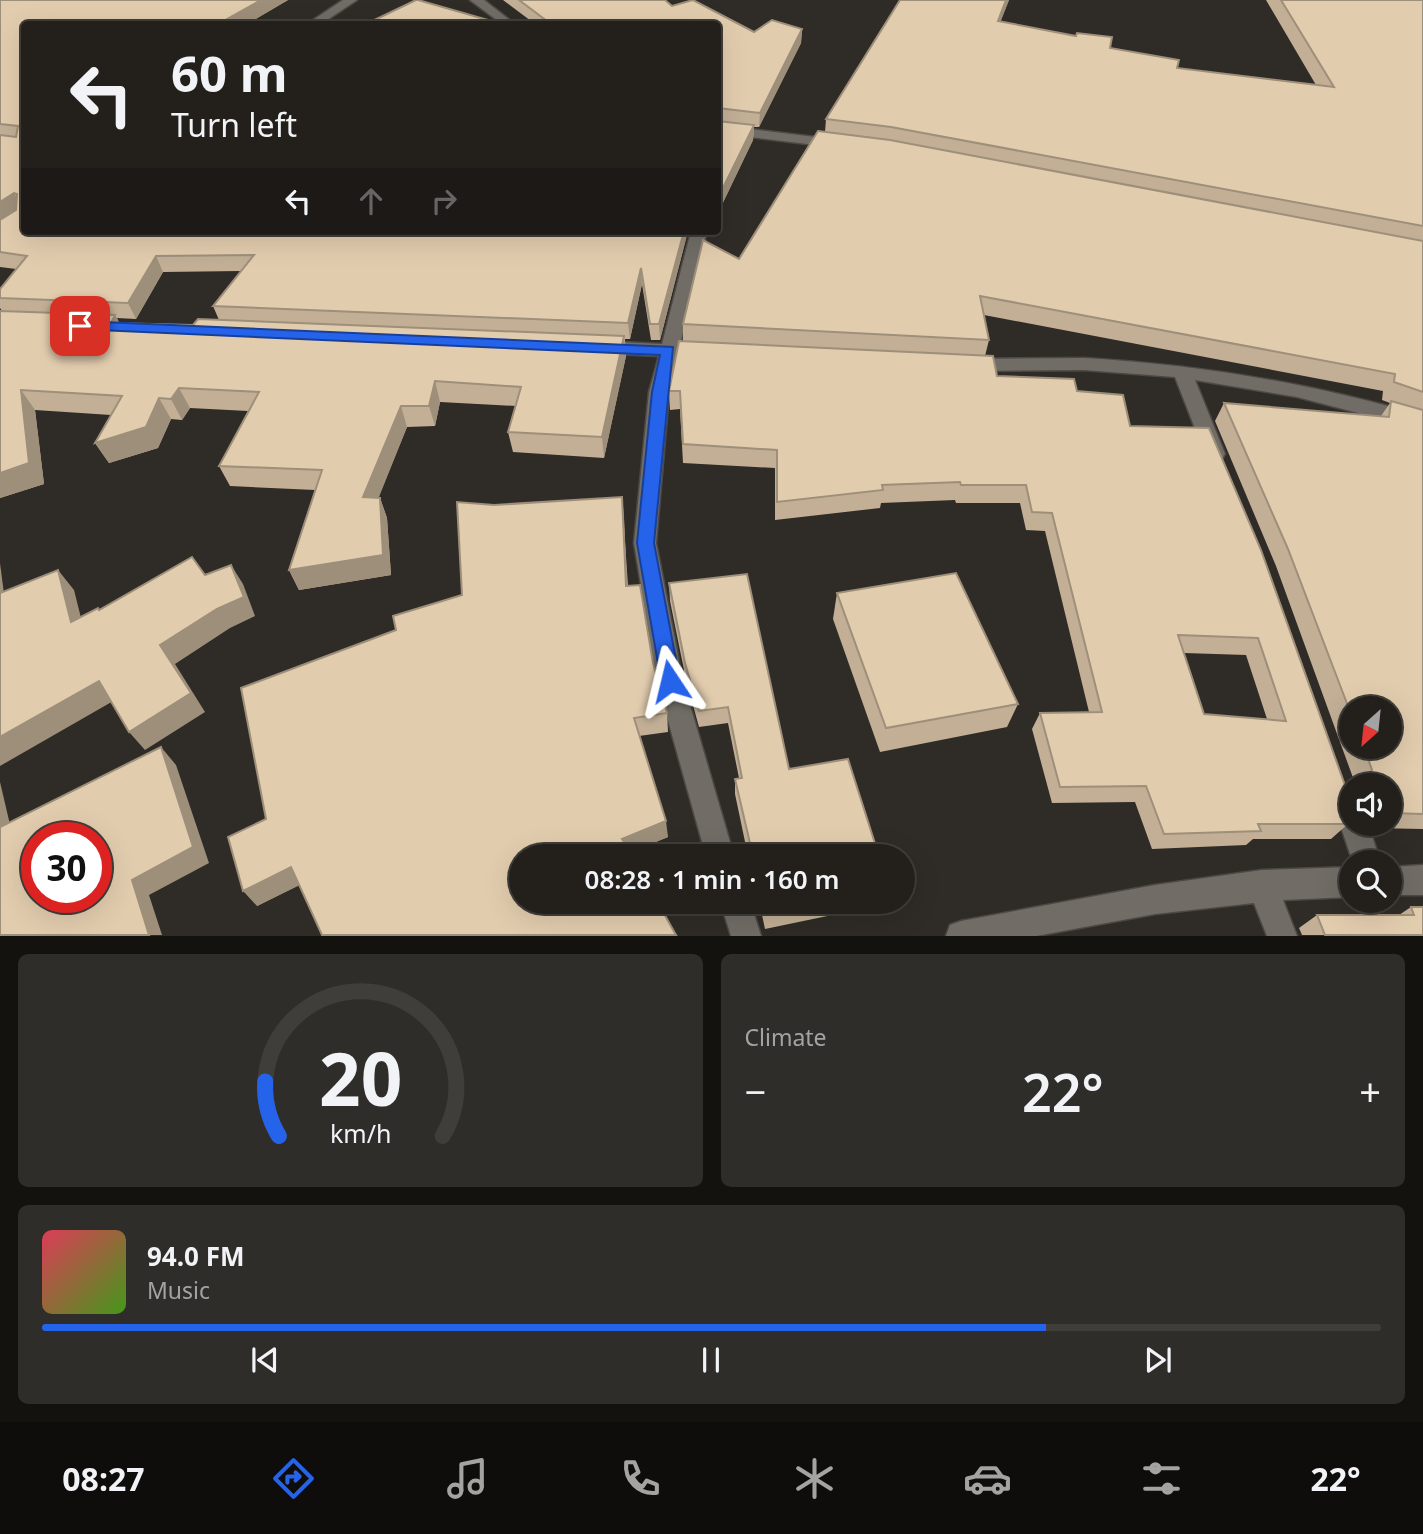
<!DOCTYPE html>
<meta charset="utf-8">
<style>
body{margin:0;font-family:"Noto Sans",sans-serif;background:#2f2d29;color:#f1f3f6;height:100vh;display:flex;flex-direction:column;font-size:26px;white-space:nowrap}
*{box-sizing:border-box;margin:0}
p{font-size:23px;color:#a3a3a3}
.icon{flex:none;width:38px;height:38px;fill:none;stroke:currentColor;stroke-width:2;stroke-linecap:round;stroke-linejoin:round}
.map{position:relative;height:936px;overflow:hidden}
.details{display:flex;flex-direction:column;gap:18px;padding:18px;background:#13120f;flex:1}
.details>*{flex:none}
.hud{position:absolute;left:21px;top:21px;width:700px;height:214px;border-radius:7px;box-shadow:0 7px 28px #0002,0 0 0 2px #403e3b;background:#23201c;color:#f1f3f6;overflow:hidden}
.needle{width:46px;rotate:207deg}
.fabs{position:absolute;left:1339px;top:696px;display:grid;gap:14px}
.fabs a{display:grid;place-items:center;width:63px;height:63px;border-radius:50%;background:#23201c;box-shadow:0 7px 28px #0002,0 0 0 2px #403e3b;font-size:35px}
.speed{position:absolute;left:21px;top:822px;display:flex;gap:14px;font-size:35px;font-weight:700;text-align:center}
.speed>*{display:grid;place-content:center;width:91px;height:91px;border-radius:50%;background:#23201c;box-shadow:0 7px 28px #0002,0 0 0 2px #403e3b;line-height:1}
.speed .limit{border:10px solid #d22;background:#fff;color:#111}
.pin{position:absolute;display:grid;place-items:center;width:60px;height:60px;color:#fff;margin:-30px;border-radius:14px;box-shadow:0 4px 10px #0006}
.me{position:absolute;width:77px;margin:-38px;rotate:350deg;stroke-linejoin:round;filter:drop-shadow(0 0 5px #0008)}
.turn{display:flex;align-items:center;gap:24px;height:147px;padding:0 35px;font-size:32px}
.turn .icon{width:91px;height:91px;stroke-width:2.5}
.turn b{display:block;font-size:49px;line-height:60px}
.lanes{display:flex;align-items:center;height:66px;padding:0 35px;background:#0003;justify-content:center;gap:35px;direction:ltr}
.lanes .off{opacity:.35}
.big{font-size:52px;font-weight:600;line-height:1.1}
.details .tile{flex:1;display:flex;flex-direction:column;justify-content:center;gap:10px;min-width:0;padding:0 24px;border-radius:10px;background:#2f2d29}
.details .dial{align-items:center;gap:0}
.dial svg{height:182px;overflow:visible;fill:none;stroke:#403e3b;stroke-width:7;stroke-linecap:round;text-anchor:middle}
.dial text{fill:#f1f3f6;stroke:none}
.song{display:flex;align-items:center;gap:21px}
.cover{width:84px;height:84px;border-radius:10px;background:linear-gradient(135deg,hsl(350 70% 55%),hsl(100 70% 35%))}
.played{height:7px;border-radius:4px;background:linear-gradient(90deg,#2563eb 75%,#403e3b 75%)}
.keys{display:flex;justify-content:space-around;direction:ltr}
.heat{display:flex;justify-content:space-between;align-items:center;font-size:38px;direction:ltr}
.details .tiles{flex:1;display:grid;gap:18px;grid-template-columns:1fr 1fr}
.tile:last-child{grid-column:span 2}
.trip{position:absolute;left:509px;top:844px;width:406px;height:70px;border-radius:35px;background:#23201c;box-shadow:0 7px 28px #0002,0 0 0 2px #403e3b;font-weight:600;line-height:70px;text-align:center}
.dock{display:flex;height:112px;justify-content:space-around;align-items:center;background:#0e0d0b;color:#a3a3a3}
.dock .icon{width:49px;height:49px}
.dock .active{color:#2563eb}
.dock b{font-size:32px;color:#f1f3f6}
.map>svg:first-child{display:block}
</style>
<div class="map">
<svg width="1423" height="936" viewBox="0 0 1423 936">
<rect width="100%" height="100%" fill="#2f2b26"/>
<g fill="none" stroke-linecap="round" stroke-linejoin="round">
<!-- minor casing -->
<g stroke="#4c4945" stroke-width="3">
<g id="minor">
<path d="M343 0H357L321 24H307Z"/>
<path d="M470 0H484L515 24H502Z"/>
<path d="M718 125 840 140 847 144 840 148 718 133Z"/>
<path d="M691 231H707L680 345 704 346 713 352 704 358 677 357 669 392 656 543 683 681 734 856H706L657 681 634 543 649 392 659 356 597 353 588 347 597 341 662 344Z"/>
<path d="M1084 358C1200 365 1312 383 1423 416V430L1297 397 1195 380 1225 454 1222 459H1208L1205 454 1175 377 1084 370 967 371 958 365 967 359Z"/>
<path d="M1351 812V824H1368L1381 863H1353L1340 824 1344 814Z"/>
<path d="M1423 865V895H1390V867Z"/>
<path d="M1351 867V897L1283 900 1297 936H1267L1254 903 1155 914 1036 936H946L950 925 961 921 1155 885 1262 870Z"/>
<path d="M720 901H750L761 936H731Z"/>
</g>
</g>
<!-- minor -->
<use href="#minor" fill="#716d66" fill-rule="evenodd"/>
</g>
<!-- wall -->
<g fill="#c2af96" fill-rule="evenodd">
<path d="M0 0H288L247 24 688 231 660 340H651L642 284 630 339H625L626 356 604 458 513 452 508 432 516 406 440 402 435 426 407 427 378 498H380L387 518 391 575 299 590 289 570 315 490 230 486 219 466 248 411 190 408 182 420 171 419 158 448 109 463 95 443 111 415 35 410 44 484 0 498V311H2L0 308V289L16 269 0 267ZM241 271 213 306 219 320 193 325 119 323 117 318 136 319 163 272Z"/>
<path d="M503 0H665L672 6 754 32 802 29 801 43 759 127H754L753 140 718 213V24H535Z"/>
<path d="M1009 0 1000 22 1110 48 1177 68 1316 85 1266 0H1423V829L1372 828 1371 824H1390V786H1356L1276 566 1215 421 1224 403 1381 416 1390 403 1382 400 1383 391 984 315 989 340 985 356 997 376 1077 391 1130 426 1209 428 1351 802V815L1346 819 1348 824 1331 839H1253L1246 845 1152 849 1135 802 1052 803 1032 729 1040 713 1089 712 1045 531 1026 530 1020 503H956L955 500 881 503 880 508 775 520V468L683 463 680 409 670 410 669 391 683 341V324L739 259 825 132 826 119ZM1184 653 1246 655 1267 719 1204 714ZM1351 709 1390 747H1351Z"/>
<path d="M622 497 628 586 653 663 667 713 668 732 639 736 668 837 631 852 299 885 257 906 266 819 396 630 462 595 494 505Z"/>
<path d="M669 583 789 769 879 856H748L735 794V779L739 778 728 723 699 727 686 680 670 601Z"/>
<path d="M837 593 1018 704 1007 727 880 752 833 619Z"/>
<path d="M759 901H886L885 904 765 929Z"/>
<path d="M1411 907 1423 935H1302L1299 928 1317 915H1399Z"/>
</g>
<!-- shaded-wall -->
<g fill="#9e8f7a">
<path d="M261 0H288L247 24H218Z"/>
<path d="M1006 0H1009L995 36 998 21Z"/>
<path d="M802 29 801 43 759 127 760 113Z"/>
<path d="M754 125 753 140 718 213V198Z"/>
<path d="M14 193 23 209 0 223V202Z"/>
<path d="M684 231H688L660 340 659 324Z"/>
<path d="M156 256 163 272 136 319 128 303Z"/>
<path d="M641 268 642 284 630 339 628 323Z"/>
<path d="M115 315 127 336 111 323Z"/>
<path d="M624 336 626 356 604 458 602 437Z"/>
<path d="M435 381 440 402 435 426 429 406Z"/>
<path d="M179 388 190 408 182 420 171 399Z"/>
<path d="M21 390 35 410 44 484 0 498V473Z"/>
<path d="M159 398 171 419 158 448 109 463 95 443Z"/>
<path d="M401 406 407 427 371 517 363 497Z"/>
<path d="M622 497 624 517 628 606 626 586Z"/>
<path d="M380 498 387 518 391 575 299 590 289 570Z"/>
<path d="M0 563 7 617 0 610Z"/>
<path d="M231 565 243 584 255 616 230 628 175 664 205 712 145 750 129 732 160 645Z"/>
<path d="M58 570 74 590 87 642 71 622Z"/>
<path d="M99 681 115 700 0 766V737Z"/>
<path d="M161 747 176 765 209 863 149 895 162 935H149L132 880Z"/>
<path d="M0 782 15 846 0 834Z"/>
<path d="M666 821 668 837 624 855 622 839Z"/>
<path d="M291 867 304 883 257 906 243 891Z"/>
</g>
<!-- building -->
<g fill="#e2ccae" stroke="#9e8f7a" stroke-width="2" fill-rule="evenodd">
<path d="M0 0H261L218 24H24V231H684L659 324H650L641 268 628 323 213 306 254 255 156 256 128 303 0 298V289L27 256 0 252V220L16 210 17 194 14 193 0 202V135L16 137 18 126 0 124Z"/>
<path d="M416 0H418L502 24H366Z"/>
<path d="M519 0H665L672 6 693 0 754 32 772 20 802 29 760 113 718 108V24H551Z"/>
<path d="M900 0H1006L998 21 1076 36 1077 33 1112 37 1110 48 1179 60 1177 68 1334 87 1281 0H1423V226L891 127 826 119Z"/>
<path d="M255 22 265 24H246Z"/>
<path d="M718 119V121L754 125 718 198Z"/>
<path d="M818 131 890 140 1423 241V392L1394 382 1395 374 980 296 989 340 683 324 703 240 739 259Z"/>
<path d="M0 311 115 315 111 323 193 325 198 319 624 336 602 437 508 432 521 387 435 381 429 406H401L363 497 380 498 383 555 289 570 322 470 219 466 259 392 179 388 171 399 159 398 146 427 95 443 122 396 21 390 29 463 0 473Z"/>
<path d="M679 341 993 356 997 376 1074 379 1077 391 1123 395 1130 426 1209 428 1261 550 1351 802V811H1342L1348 824H1258L1261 831 1164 834 1146 786 1060 787 1040 713 1102 712 1052 513 1032 512 1026 485H961L960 482 882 485 883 490 777 502V450L683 444 680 391H669ZM1178 635 1258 638 1286 721 1204 714Z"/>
<path d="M1391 401 1423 410V814L1390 813V786H1370V774L1372 770 1364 747H1390V709H1351V714L1288 549 1224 403 1389 417Z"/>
<path d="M622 497 626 586 640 585 653 663 667 713 634 718 666 821 622 839 633 856H522V901H657L676 935H322L291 867 243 891 228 837 266 819 241 688 396 630 393 616 462 595 457 502 494 505Z"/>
<path d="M192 557 205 575 231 565 244 597 217 609 160 645 191 693 129 732 99 681 0 737V593L58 570 71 622 98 608 99 610Z"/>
<path d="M956 573 1018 704 886 728 837 593Z"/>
<path d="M747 574 789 769 848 759 879 856H753L735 779 742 778 728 707 699 711 685 663 669 583Z"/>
<path d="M161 747 193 847 132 880 149 935H0V827ZM37 838H96V898H37Z"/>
<path d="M763 901H835L766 915Z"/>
<path d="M1411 907H1423V935H1325L1317 915H1414Z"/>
</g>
<!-- route -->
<path fill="#2563eb" stroke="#184099" stroke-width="2" d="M80 321 673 347 654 543 680 681 677 687 670 690 663 687 661 681 637 543 652 392 660 355 76 329 74 326Z"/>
</svg>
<div class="fabs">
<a><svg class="needle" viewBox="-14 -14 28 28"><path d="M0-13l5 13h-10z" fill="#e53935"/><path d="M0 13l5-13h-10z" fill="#a3a3a3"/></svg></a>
<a><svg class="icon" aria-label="sound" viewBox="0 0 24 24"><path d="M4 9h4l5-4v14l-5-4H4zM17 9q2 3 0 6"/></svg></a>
<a><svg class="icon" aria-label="search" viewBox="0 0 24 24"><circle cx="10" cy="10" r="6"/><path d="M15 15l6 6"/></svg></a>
</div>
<div class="speed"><div class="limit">30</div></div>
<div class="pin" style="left:80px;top:326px;background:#d93025"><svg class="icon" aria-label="arrive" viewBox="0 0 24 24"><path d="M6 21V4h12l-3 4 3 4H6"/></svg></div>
<svg class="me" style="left:670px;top:681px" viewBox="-20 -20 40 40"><path d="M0-17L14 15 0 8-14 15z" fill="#2563eb" stroke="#fff" stroke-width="4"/></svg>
<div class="trip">08:28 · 1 min · 160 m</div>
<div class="hud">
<div class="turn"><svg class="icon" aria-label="left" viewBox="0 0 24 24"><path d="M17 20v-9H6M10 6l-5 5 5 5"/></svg><div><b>60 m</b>Turn left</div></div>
<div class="lanes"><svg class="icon" aria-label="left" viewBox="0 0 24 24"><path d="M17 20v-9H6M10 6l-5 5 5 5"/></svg><svg class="icon off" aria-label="ahead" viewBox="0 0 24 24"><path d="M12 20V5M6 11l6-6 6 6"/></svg><svg class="icon off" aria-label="right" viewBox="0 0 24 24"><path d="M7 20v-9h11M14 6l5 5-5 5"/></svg></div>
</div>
</div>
<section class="details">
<div class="tiles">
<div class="tile dial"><svg viewBox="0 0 100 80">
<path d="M14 69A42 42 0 1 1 86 69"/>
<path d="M14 69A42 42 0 0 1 8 45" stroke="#2563eb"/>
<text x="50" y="56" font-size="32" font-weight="700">20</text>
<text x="50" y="72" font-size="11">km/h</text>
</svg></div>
<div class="tile"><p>Climate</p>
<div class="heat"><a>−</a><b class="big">22°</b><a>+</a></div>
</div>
<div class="tile">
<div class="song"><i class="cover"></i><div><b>94.0 FM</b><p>Music</p></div></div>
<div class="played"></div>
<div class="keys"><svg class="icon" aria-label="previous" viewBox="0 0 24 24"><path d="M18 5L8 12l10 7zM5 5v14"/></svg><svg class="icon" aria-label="pause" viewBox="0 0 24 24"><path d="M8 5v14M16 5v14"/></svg><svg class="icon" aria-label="next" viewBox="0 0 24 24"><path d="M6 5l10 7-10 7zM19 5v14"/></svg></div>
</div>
</div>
</section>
<nav class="dock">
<b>08:27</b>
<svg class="icon active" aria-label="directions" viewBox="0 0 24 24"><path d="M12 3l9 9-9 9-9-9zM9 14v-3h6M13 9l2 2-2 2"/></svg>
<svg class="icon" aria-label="music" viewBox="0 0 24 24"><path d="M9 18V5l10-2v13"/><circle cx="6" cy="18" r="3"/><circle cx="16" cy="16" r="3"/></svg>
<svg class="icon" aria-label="phone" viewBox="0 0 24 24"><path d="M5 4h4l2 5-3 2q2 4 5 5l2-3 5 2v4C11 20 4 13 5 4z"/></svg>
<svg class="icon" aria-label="climate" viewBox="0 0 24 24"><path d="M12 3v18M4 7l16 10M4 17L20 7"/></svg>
<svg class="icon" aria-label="car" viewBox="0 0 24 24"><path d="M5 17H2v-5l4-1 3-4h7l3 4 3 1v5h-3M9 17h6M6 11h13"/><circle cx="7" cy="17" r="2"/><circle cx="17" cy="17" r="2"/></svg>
<svg class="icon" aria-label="filters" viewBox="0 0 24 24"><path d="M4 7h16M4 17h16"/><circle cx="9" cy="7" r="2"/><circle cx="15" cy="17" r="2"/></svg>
<b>22°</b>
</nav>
